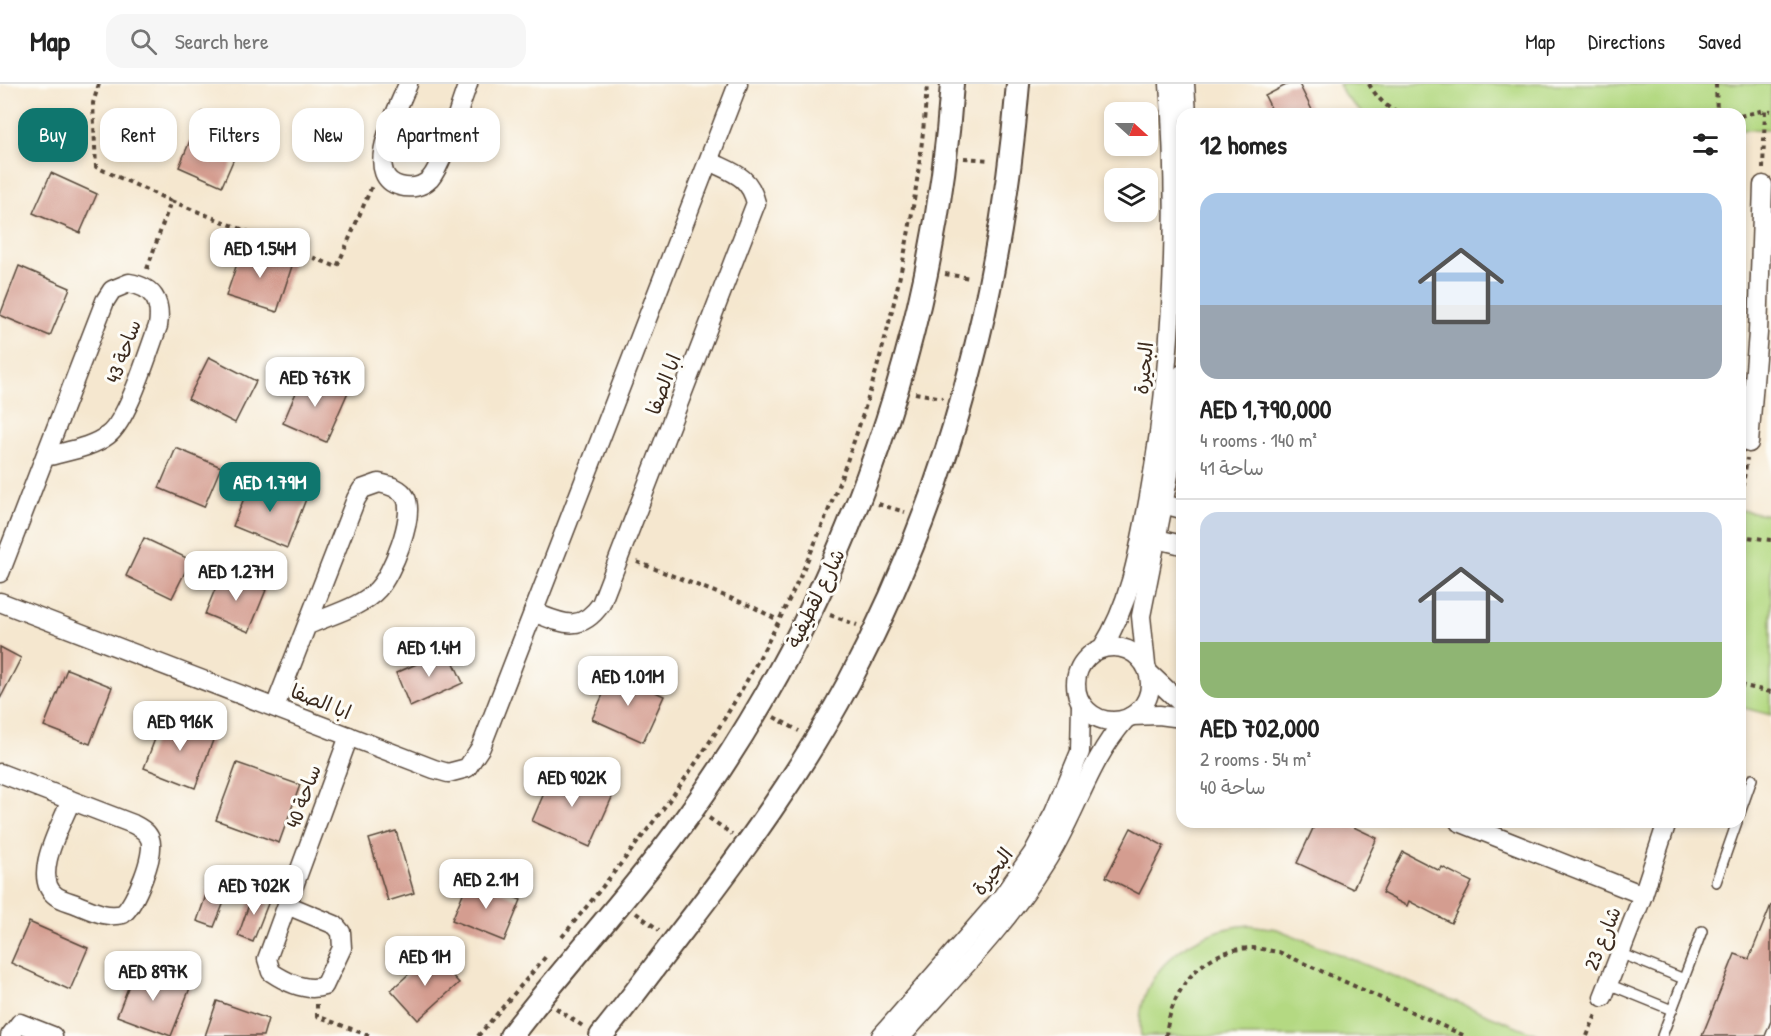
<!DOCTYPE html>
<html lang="en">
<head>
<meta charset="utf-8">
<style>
	body { margin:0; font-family:"Patrick Hand","Playpen Sans Arabic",sans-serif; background:#f6f6f6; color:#222; height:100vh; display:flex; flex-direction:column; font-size:22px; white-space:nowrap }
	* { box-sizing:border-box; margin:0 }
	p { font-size:20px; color:#767676 }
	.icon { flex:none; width:33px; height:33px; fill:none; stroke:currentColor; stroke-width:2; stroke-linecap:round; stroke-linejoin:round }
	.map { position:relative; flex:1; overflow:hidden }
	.side { position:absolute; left:1176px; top:24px; width:570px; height:720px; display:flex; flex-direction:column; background:#fff; border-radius:18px; box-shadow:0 3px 9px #0003 }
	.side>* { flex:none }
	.top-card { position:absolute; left:18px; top:24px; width:570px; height:54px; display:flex; gap:12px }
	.needle { width:39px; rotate:111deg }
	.buttons { position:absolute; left:1104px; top:18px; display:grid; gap:12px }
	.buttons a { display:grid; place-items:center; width:54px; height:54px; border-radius:12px; background:#fff; box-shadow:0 3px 9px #0003; font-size:30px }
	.price { position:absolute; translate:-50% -51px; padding:0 14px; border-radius:12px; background:#fff; color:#222; font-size:20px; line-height:39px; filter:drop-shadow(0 2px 3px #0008) }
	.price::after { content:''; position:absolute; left:50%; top:36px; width:18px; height:14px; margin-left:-9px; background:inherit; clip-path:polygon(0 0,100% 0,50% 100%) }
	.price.current { background:#0f766e; color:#fff }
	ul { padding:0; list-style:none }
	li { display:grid; align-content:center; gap:12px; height:318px; padding:0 24px }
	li+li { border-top:2px solid #e0e0e0 }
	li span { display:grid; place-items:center; height:186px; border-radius:18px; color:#555 }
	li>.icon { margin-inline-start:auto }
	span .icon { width:108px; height:108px; fill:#fffc; stroke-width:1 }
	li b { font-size:26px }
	h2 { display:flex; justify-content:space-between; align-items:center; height:72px; padding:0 24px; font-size:26px }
	.chip { padding:0 21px; border-radius:18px; background:#fff; box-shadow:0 3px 9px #0003; font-size:21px; line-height:54px }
	.chip.current { background:#0f766e; color:#fff }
	header { display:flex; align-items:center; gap:36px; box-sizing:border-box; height:84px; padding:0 30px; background:#fff; border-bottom:2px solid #e0e0e0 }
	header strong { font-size:28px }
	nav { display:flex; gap:33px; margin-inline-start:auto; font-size:21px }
	.search { width:420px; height:54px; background:#f6f6f6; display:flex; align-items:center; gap:15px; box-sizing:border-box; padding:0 21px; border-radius:18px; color:#767676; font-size:22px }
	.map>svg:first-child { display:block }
	.green { fill:#b4d982; stroke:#788250; stroke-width:1.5 }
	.building { fill:#d49d90 }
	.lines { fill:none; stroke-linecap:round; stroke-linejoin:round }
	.service-casing { stroke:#574639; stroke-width:12 }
	.minor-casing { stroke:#574639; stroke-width:21 }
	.tertiary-casing { stroke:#574639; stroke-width:26 }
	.path { stroke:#574639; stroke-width:4; stroke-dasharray:4.5 4.5; stroke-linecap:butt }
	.service { stroke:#fff; stroke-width:9 }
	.minor { stroke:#fff; stroke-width:18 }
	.tertiary { stroke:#fff; stroke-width:22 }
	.labels { text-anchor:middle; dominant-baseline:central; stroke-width:6; stroke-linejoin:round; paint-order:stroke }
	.street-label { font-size:20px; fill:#3b2a1e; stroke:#fdfcf7 }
</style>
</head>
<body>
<header>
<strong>Map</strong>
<div class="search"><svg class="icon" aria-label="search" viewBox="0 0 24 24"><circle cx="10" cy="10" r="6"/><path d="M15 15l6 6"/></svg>Search here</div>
<nav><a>Map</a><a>Directions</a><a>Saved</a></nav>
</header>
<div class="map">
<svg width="1771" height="952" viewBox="0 0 1771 952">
	<rect width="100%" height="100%" fill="#fdfcf7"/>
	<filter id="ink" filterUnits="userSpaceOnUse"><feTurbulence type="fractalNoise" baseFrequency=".0167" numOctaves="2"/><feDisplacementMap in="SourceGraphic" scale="12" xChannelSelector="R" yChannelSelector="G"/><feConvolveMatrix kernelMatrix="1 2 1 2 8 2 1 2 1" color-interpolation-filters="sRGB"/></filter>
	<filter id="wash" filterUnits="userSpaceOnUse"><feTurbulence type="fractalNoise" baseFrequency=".008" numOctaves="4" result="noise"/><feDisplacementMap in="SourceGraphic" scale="24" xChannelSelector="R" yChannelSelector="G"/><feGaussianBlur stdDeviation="1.35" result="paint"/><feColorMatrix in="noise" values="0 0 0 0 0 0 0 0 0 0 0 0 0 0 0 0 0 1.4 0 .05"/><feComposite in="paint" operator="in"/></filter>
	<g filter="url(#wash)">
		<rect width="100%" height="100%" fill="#f5e7cf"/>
		<g class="green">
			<polygon points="1339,0 1771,0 1771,45 1740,46 1740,30 1363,30 1344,11"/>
			<polygon points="1740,426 1771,431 1771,631 1740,623"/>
			<path d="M1249,841l28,4 264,107h-400c-9,-64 52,-107 108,-111z"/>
		</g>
		<g id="blocks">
			<g class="building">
				<polygon points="1288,0 1299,0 1314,30 1274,30 1265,12"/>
				<polygon points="202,28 246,47 222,102 179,83"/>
				<polygon points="51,89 97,110 80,149 33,129"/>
				<polygon points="243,162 293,179 277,228 226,212"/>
				<polygon points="19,182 70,204 50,252 0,231"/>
				<polygon points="209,273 256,297 235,339 188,315"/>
				<polygon points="304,290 348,308 326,358 283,339"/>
				<polygon points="176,364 221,383 204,423 159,404"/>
				<polygon points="252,394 306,415 287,464 233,442"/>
				<polygon points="144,454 191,476 172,514 126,492"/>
				<polygon points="222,488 266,506 249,548 205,530"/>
				<polygon points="0,563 21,574 0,615"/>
				<polygon points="448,566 463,599 410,623 396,589"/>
				<polygon points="67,585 112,603 90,660 44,642"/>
				<polygon points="613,588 664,612 643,658 592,635"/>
				<polygon points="164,631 215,651 195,704 144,684"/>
				<polygon points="237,679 300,701 279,759 216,736"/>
				<polygon points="554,686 613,711 590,763 532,737"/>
				<polygon points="1316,738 1343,738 1377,754 1353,805 1297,779"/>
				<polygon points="1131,744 1164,762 1139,810 1106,793"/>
				<polygon points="396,747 414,809 388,817 369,755"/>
				<polygon points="1403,768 1440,787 1442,783 1472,798 1451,839 1409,817 1407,822 1382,809"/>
				<polygon points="213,791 232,798 214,843 197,837"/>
				<polygon points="469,795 521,816 504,857 452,836"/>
				<polygon points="254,806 271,812 253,858 238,852"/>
				<polygon points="1771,821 1771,937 1765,952 1702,952 1735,870 1749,875"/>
				<polygon points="29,838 88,864 70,906 11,879"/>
				<polygon points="432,869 459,899 418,936 391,906"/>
				<polygon points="136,883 190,904 171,952 117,932"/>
				<polygon points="217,917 268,935 263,952 205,952"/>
			</g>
		</g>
	</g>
	<g filter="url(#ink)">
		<use href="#blocks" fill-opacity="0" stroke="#574639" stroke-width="1.5"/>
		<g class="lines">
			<defs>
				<g id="service">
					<polyline points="1740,729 1752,695"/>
					<polyline points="1716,798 1737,738"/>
					<polyline points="1620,869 1684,895"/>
					<polyline points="1608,900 1672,926"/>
					<polyline points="1662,952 1702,847"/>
				</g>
				<g id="minor">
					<path d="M408,0c-9,23 -48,92 -8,102 11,3 22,1 30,-7 14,-16 29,-73 38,-95"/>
					<polyline points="1185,0 1187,30"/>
					<polyline points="1749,359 1758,249 1763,101"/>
					<polyline points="1163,420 1182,425"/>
					<polyline points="1157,455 1182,461"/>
					<path d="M0,489l105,-272 7,-11 17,-7c24,4 33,18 29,43 -10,26 -30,94 -50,109 -17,13 -42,16 -62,22"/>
					<polyline points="0,518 434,685 448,689 467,684 481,663 738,0"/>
					<path d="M533,528c29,11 47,22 68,-8l155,-401c-7,-28 -23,-30 -47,-42"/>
					<circle cx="1113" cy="600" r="37"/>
					<path d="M1102,564c29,-46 37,-98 47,-151 24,-136 30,-275 20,-413"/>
					<polyline points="1146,581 1141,532 1169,391 1182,290"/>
					<polyline points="1149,589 1182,620"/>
					<path d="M275,623l81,-208 6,-10 17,-6c10,2 22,5 27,15 9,19 -14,76 -28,91 -16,18 -48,26 -70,36"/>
					<polyline points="1132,632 1159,631 1182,634"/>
					<path d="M0,689l133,51c7,4 14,7 17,15 6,15 -15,65 -27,75 -17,4 -30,-3 -45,-9 -7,-3 -16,-5 -22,-9 -26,-19 6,-72 15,-96"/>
					<polyline points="1459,738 1643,811"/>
					<path d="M287,821l48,20 6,7 1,16 -18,38c-17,6 -38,-4 -53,-14l-4,-13 82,-223"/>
					<polyline points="1603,913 1643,811 1667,738"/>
					<polyline points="10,952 20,939 53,952"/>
					<polyline points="881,952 1002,813 1033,769 1055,728 1080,668 1081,619"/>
					<path d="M902,952c49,-56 104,-110 143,-173 30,-46 43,-101 80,-143"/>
				</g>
				<g id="tertiary">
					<path d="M511,952c53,-70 114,-134 166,-205 159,-215 257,-479 275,-747"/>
					<path d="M601,952c28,-34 54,-70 81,-105 61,-79 119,-159 166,-247 99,-186 153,-391 170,-600"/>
				</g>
			</defs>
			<use href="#service" class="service-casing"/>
			<use href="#minor" class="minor-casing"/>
			<use href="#tertiary" class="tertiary-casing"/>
			<g class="path">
				<polyline points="99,0 93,19 96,83 171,117 147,185"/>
				<path d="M1369,0c7,13 18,24 31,30"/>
				<polyline points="1716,0 1717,30"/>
				<polyline points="1740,32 1765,26"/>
				<polyline points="964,74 990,76"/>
				<polyline points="1763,85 1765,26 1771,27"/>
				<polyline points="171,117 337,183 372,102"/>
				<polyline points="945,190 970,194"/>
				<polyline points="915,309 943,314"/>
				<polyline points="878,420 905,428"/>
				<polyline points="1740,421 1747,374"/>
				<polyline points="1740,452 1771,456"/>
				<polyline points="637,478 751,522 778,536"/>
				<polyline points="830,531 857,541"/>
				<polyline points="1740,601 1771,608"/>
				<polyline points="774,633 799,647"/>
				<polyline points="709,734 732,750"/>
				<polyline points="636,829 659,846"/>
				<path d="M562,853c46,-57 92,-113 133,-173 132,-194 217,-447 232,-680"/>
				<polyline points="317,920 317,932 370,952"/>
				<polyline points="556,924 584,943"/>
				<polyline points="478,952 548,870"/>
				<path d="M1166,952c4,-45 35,-87 85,-88 9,0 19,3 28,4l186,84"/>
				<polyline points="1587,952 1597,928"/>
			</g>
			<use href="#service" class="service"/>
			<use href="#minor" class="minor"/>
			<use href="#tertiary" class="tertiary"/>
		</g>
	</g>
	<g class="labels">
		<g class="street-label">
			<text transform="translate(123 267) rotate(-70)">ساحة 43</text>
			<text transform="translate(1143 284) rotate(-84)">البحيرة</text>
			<text transform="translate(663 300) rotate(-69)">ابا الصفا</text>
			<text transform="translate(815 514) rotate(-64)">شارع لقطيفية</text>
			<text transform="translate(321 617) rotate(22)">ابا الصفا</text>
			<text transform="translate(303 712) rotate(-70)">ساحة 40</text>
			<text transform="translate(992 787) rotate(-53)">البحيرة</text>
			<text transform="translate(1602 854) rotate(-68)">شارع 23</text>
		</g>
	</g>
</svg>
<div class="buttons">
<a><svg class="needle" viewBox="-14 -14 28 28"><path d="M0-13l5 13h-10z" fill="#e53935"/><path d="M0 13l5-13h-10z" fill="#767676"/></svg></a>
<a><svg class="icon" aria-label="layers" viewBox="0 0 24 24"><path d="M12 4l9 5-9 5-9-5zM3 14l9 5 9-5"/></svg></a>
</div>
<b class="price" style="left:260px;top:195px">AED 1.54M</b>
<b class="price" style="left:315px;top:324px">AED 767K</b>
<b class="price current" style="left:270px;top:429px">AED 1.79M</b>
<b class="price" style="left:236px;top:518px">AED 1.27M</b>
<b class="price" style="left:429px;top:594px">AED 1.4M</b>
<b class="price" style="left:628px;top:623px">AED 1.01M</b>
<b class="price" style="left:180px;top:668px">AED 916K</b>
<b class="price" style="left:572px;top:724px">AED 902K</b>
<b class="price" style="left:486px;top:826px">AED 2.1M</b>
<b class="price" style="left:254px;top:832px">AED 702K</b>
<b class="price" style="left:425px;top:903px">AED 1M</b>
<b class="price" style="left:153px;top:918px">AED 897K</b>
<div class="top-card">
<a class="chip current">Buy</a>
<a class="chip">Rent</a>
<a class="chip">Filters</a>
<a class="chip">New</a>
<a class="chip">Apartment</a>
</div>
<section class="side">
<h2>12 homes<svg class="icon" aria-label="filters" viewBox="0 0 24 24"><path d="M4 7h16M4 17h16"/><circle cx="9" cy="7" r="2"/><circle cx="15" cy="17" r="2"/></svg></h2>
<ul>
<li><span style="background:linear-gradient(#a9c7e8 60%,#9aa5b1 0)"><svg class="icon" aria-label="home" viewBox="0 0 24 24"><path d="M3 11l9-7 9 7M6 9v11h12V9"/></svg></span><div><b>AED 1,790,000</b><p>4 rooms · 140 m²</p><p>ساحة 41</p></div></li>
<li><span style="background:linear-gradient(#c9d6e8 70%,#8fb573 0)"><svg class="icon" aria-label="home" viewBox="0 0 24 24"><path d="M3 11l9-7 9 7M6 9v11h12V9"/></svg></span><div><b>AED 702,000</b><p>2 rooms · 54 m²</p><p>ساحة 40</p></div></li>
</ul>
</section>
</div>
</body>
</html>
